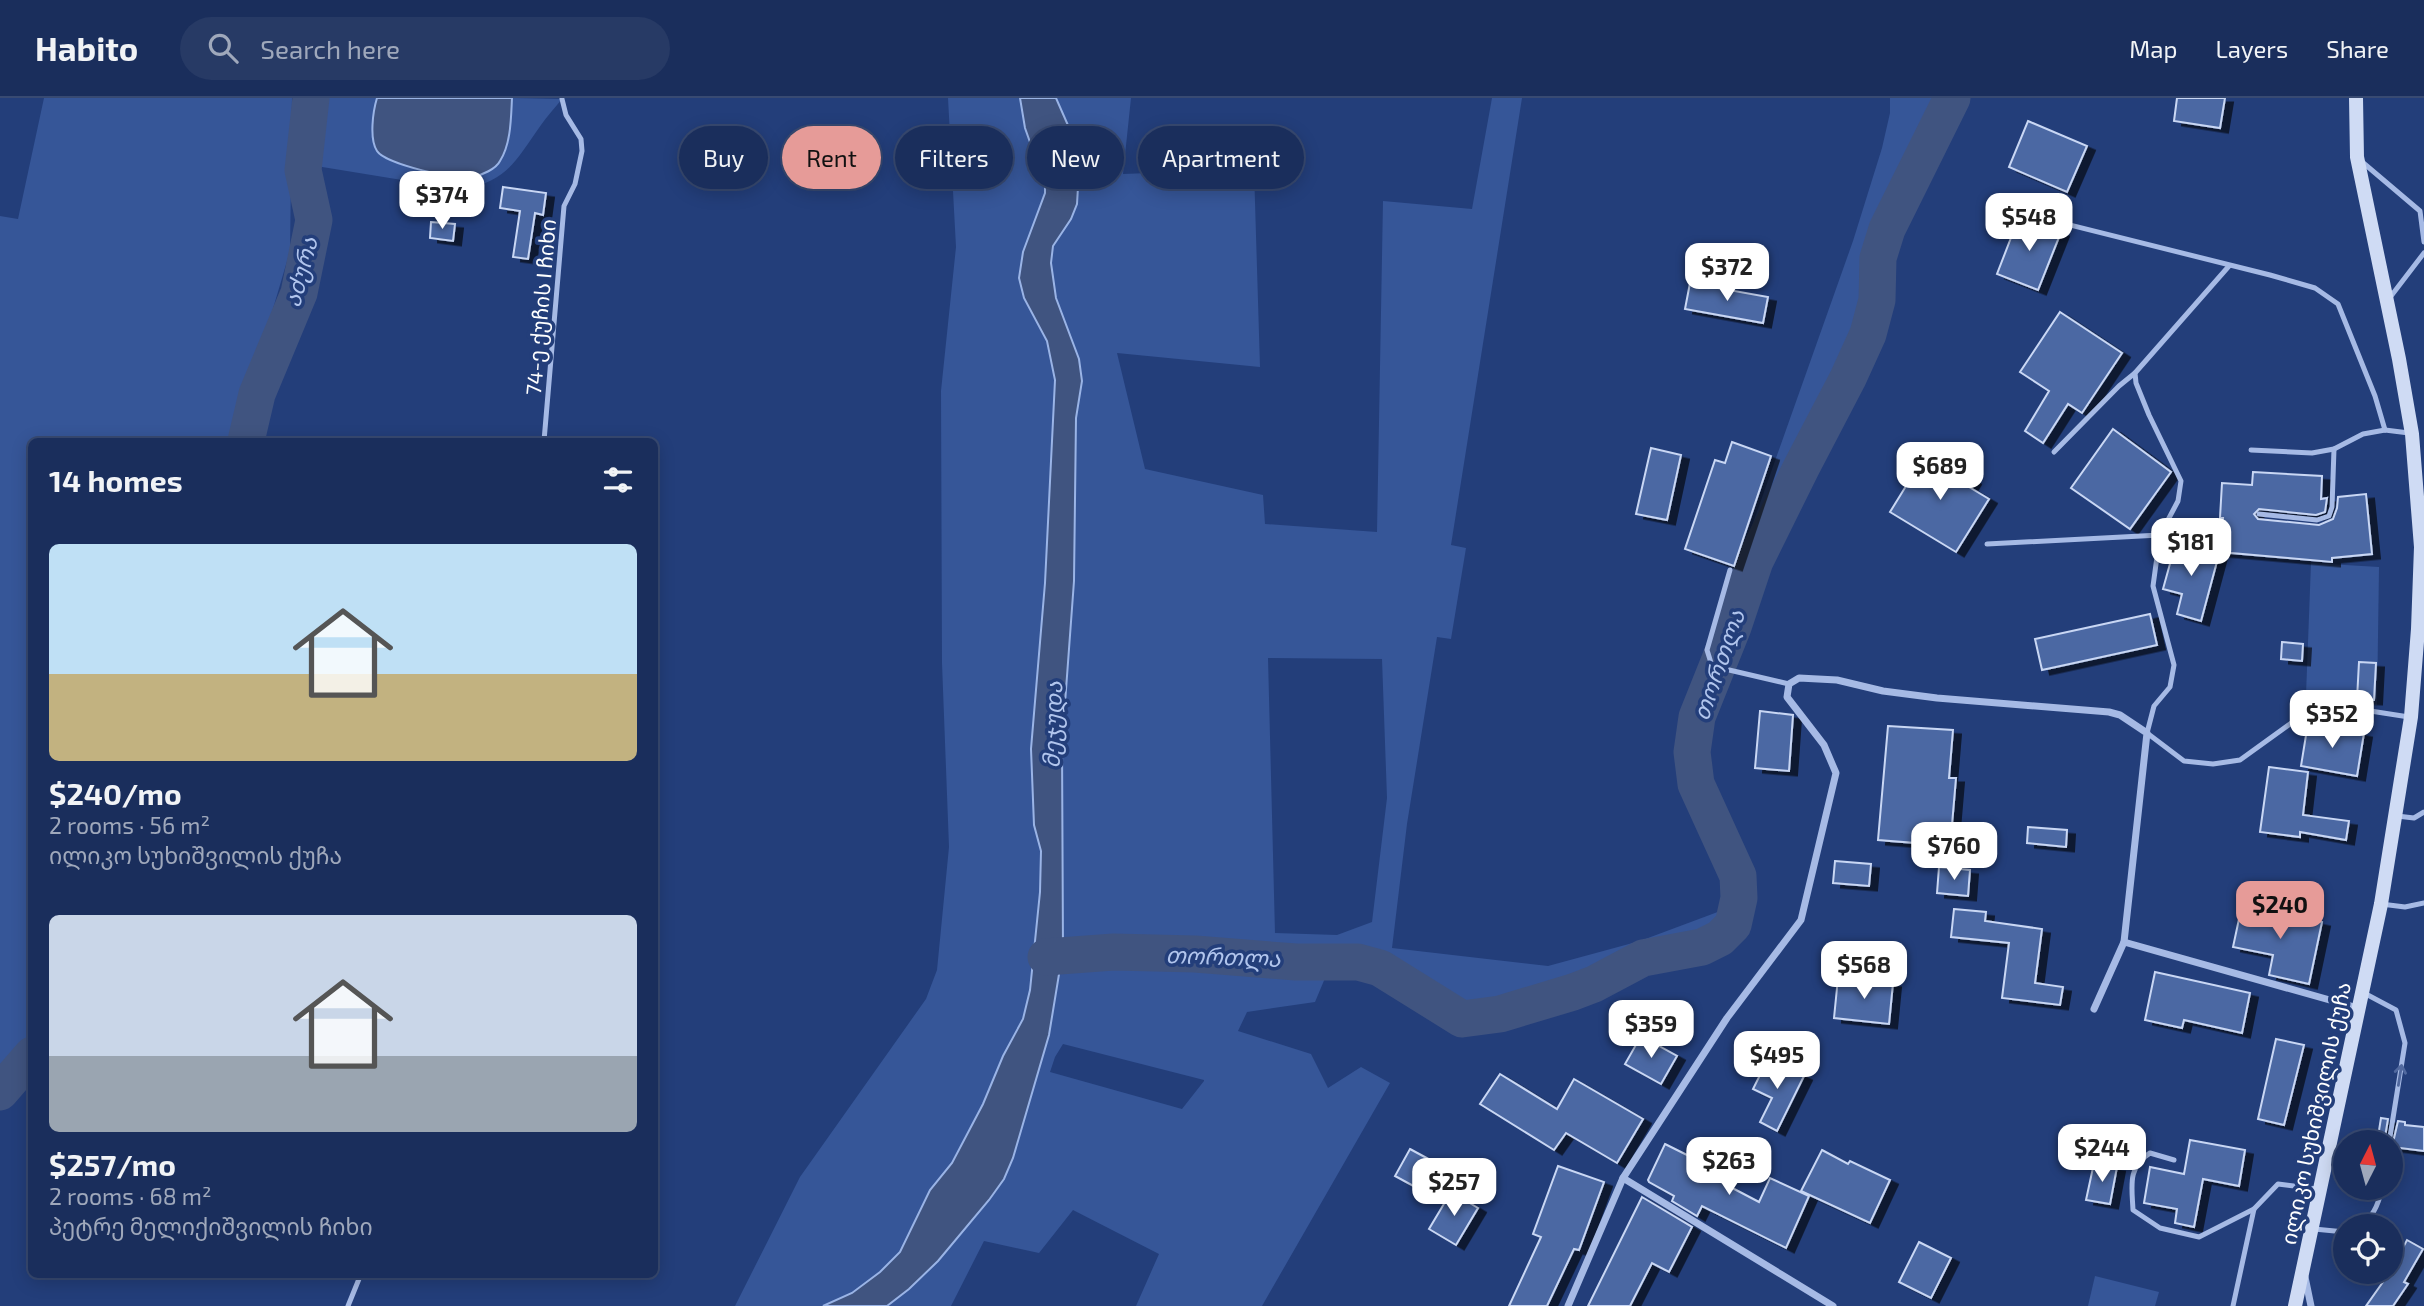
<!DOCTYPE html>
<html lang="en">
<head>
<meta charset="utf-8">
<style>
	body { margin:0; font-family:"Exo 2","Noto Sans Georgian",sans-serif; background:#273a65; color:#f1f3f6; height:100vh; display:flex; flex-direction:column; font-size:26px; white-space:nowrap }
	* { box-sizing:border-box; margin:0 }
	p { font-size:23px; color:#9fa8bb }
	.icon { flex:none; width:38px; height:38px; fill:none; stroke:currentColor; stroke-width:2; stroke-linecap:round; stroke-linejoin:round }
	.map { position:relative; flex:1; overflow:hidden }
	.sheet { position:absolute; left:28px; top:340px; width:630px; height:840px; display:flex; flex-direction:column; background:#1a2e5c; border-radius:10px; box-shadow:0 4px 18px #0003,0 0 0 2px #384a72 }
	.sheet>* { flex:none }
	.hud { position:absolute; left:679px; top:28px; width:665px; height:63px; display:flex; gap:14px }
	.needle { width:46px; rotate:6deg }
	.controls { position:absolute; left:2333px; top:1032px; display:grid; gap:14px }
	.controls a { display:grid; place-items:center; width:70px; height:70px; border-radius:50%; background:#1a2e5c; box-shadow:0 4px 18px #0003,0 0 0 2px #384a72; font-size:35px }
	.price { position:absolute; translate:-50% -60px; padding:0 16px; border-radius:14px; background:#fff; color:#222; font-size:23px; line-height:46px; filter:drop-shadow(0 2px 4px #0008) }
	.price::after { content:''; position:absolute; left:50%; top:42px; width:21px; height:16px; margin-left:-10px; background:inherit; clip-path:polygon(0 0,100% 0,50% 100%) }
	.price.selected { background:#e69b98; color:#111 }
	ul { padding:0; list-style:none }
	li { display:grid; align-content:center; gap:14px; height:371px; padding:0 21px }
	li span { display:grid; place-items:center; height:217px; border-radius:10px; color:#555 }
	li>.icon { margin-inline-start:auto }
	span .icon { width:126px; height:126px; fill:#fffc; stroke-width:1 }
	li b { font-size:30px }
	h2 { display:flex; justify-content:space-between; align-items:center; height:84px; padding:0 21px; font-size:30px }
	.chip { padding:0 24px; border-radius:32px; background:#1a2e5c; box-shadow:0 4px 18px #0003,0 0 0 2px #384a72; font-size:24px; line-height:63px }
	.chip.selected { background:#e69b98; color:#111 }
	header { display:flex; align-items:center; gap:42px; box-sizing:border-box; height:98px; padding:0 35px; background:#1a2e5c; border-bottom:2px solid #384a72 }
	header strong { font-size:33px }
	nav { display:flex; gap:38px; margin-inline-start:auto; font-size:24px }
	.search { width:490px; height:63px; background:#273a65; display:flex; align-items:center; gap:18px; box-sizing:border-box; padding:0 24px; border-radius:38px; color:#9fa8bb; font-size:26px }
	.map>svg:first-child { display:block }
	.green { fill:#365698; fill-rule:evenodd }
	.water { fill:#405480; stroke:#9ab4e6; stroke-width:2 }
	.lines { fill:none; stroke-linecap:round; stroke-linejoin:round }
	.river { stroke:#405480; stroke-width:37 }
	.building { fill:#4b68a3; stroke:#c9d7f4; stroke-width:2; filter:url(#shadow) }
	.lane { stroke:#a6bae5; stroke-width:5 }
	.street { stroke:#a6bae5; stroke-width:7 }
	.secondary { stroke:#cfdbf4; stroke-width:14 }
	.oneway { stroke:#51699f }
	.labels { text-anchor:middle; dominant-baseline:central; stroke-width:7; stroke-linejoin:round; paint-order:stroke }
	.street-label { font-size:21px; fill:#fff; stroke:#233e7a }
	.water-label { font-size:23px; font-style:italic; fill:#b1c5ed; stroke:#233e7a }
</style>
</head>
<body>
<header>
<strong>Habito</strong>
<div class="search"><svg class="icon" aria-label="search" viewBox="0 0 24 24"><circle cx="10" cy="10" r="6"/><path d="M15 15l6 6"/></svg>Search here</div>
<nav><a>Map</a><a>Layers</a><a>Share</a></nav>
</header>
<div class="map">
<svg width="2424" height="1208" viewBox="0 0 2424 1208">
	<defs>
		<filter id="shadow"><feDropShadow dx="8" dy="4.5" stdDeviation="0" flood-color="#0009"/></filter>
	</defs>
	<rect width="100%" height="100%" fill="#233e7a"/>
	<g class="green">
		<polygon points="44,0 292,0 290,153 234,343 32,343 31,944 0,972 0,118 18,121"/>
		<path d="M311,0h66l-4,36 25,29 36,10 37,5 40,-61 1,-19 50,1c-7,9 -15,17 -21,26 -26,36 -31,54 -78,65l-159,-26z"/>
		<polygon points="948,0 1020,0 1025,30 1036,61 1045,77 1045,95 1023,154 1024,200 1047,243 1055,282 1045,485 1031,651 1034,727 1041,753 1040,794 1030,892 1023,921 1003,958 983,1006 952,1065 930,1092 900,1154 880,1174 852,1195 823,1208 735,1208 800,1079 926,901 937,872 949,749 942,565 941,293 956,149"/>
		<path d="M1056,0h75l-8,76 131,-5 6,198 -143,-14 28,116 118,26 2,29 112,8 6,-331 89,8 20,-111h30l-71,447 15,3 -15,91 -14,-2 -30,187 -15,124 156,18 92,-25 83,-31 4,-15v-16l-9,-24 -18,-36 -16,-43 -4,-31 51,-160 122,-344 29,-93 8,-35v-15h62l-65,131 -9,29 -1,42 -9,34 -20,44 -47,90 -46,93 -22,66 -36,90 -5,35 4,32 42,92 1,22 -6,27 -13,13 -18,9 -59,11 -49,26 -94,30 -38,5 -27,-17 -3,5 -83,-37 -21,1 -13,31 -68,10 -9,19 73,23 17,34 33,-21 29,16 -128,223h-126l23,-52 -86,-44 -34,43 -55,-12 -33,65h-64l22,-17 80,-89 15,-21 9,-21 36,-123 14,-85 -1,-206 12,-163 2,-163 6,-37 -3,-22 -23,-61 -5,-35 2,-17 18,-27 6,-15 1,-17v-39zM1268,560l114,1 5,139 -15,124 -35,13 -62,-2zM1063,946l141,36v1l-22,28 -132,-37 5,-15z"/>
		<polygon points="2311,465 2379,469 2377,607 2306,597"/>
		<polygon points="2095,1178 2159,1194 2155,1208 2088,1208"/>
	</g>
	<g class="water">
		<path d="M377,0h135c-1,20 -1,46 -12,63 -4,8 -18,14 -27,16 -15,4 -88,-13 -96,-26 -8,-12 -4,-40 0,-53z"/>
		<polygon points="1020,0 1056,0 1078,50 1078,89 1077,106 1071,121 1053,148 1051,165 1056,200 1079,261 1082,283 1076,320 1074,483 1062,646 1063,852 1049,937 1013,1060 1004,1081 989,1102 938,1163 909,1191 887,1208 823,1208 852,1195 880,1174 900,1154 930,1092 952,1065 983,1006 1003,958 1023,921 1030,892 1040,794 1041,753 1034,727 1031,651 1045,485 1055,282 1047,243 1024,200 1019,180 1023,154 1045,95 1045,77 1036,61 1025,30"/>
	</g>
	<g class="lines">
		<g class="river">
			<polyline points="246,343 257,296 299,195 314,122 303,72 311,0"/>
			<polyline points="1046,859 1114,854 1195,856 1296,864 1358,864 1380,870 1462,921 1500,916 1573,894 1594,886 1643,860 1702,849 1720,840 1733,827 1739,800 1738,778 1696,686 1692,654 1697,619 1733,529 1755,463 1801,370 1848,280 1868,236 1877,202 1878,160 1887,131 1952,0"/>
			<polyline points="0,994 32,957"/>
		</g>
	</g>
	<g class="building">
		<polygon points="2177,0 2225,0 2220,30 2174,23"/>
		<polygon points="2028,23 2087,48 2067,94 2009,69"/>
		<polygon points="503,89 546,95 543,117 535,115 528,161 513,159 520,113 500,110"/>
		<polygon points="2019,119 2061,134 2038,192 1997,176"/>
		<polygon points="431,124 455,126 453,143 430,140"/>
		<polygon points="1690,185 1768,199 1763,225 1685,211"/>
		<polygon points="2060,214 2122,255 2082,315 2068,306 2043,345 2025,333 2049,293 2020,274"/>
		<polygon points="2113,331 2171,374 2130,431 2071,390"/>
		<polygon points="1732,344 1771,358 1734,468 1685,451 1715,362 1725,365"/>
		<polygon points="1651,350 1681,357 1667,422 1636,416"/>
		<polygon points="1927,354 1973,382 1969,389 1989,401 1956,454 1890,414"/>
		<polygon points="2253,374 2322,378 2321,401 2327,400 2325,414 2316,417 2259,411 2254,416 2258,421 2319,427 2333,421 2337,410 2338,399 2366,396 2372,456 2332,460 2332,464 2220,454 2223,420 2220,420 2222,385 2252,387"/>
		<polygon points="2176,444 2219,456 2201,523 2177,516 2182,496 2163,491"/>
		<polygon points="2150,516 2157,547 2042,572 2035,541"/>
		<polygon points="2282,544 2303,546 2302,563 2281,561"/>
		<polygon points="2359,564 2376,565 2374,602 2357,601"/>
		<polygon points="1760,613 1793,617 1789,673 1755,670"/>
		<polygon points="2308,625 2364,635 2357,678 2301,668"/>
		<polygon points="1888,628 1953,632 1949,680 1956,680 1950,750 1914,748 1915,745 1878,742"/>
		<polygon points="2269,669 2308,674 2303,717 2349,723 2346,742 2300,734 2300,739 2260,734"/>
		<polygon points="2028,729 2067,732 2066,749 2027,745"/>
		<polygon points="1835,763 1871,766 1869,788 1833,785"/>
		<polygon points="1939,769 1970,772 1968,798 1937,795"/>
		<polygon points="2242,807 2322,824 2309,886 2269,877 2273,857 2233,849"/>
		<polygon points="1954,811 1986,814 1985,823 2042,831 2035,885 2063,889 2060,907 2002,900 2009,845 1951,839"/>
		<polygon points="2155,874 2250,895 2242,935 2184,922 2182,930 2145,922"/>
		<polygon points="1838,880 1893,885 1889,926 1834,920"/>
		<polygon points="1641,938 1677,958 1661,986 1625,966"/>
		<polygon points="2276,941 2304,947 2284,1027 2258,1021"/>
		<polygon points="1768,961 1804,978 1777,1033 1760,1024 1772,1000 1753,991"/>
		<polygon points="1500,976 1557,1011 1574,981 1643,1021 1617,1065 1566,1035 1554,1052 1480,1006"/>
		<polygon points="2381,1020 2388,1021 2384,1045 2377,1045"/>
		<polygon points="2398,1023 2405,1024 2405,1027 2424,1029 2424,1053 2392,1049"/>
		<polygon points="2190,1042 2245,1052 2239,1088 2203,1081 2194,1129 2175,1125 2177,1111 2144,1105 2150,1069 2184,1076"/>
		<polygon points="1665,1046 1721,1074 1717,1082 1759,1104 1770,1080 1809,1098 1786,1150 1702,1108 1697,1118 1672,1103 1674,1098 1649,1084 1648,1082"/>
		<polygon points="1410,1051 1445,1070 1430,1097 1395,1078"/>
		<polygon points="1822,1052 1848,1066 1850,1063 1890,1082 1870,1125 1801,1093"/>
		<polygon points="2094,1065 2117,1069 2110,1106 2086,1102"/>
		<polygon points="1558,1068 1604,1084 1579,1152 1574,1151 1547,1208 1509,1208 1541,1139 1533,1136"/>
		<polygon points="1451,1094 1478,1110 1456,1147 1429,1131"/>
		<polygon points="1642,1099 1692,1129 1669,1174 1652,1165 1630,1208 1588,1208"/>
		<polygon points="2407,1142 2423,1151 2404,1184 2408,1186 2393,1208 2366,1208 2390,1174"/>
		<polygon points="1919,1144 1951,1160 1931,1200 1899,1184"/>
	</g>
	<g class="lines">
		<g class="lane">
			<polyline points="2361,63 2420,113 2424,144"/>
			<polyline points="2022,115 2270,177 2315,190 2338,206 2375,298 2385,332"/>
			<polyline points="2229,168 2135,275 2136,285 2149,317 2181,383 2178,403 2160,437 2153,488 2174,567 2170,589 2154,608 2147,635 2184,663 2213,666 2240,662 2319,605 2409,619"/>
			<polyline points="2388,202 2424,155"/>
			<polyline points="544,343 564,108 575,86 582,53 581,41 566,17 562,1"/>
			<polyline points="2251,352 2312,355 2334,351 2363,336 2385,332 2409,335"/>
			<polyline points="2054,354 2119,288 2135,275"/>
			<polyline points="2259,416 2317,422 2329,418 2332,409 2334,351"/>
			<polyline points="1987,446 2160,437"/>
			<polyline points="1730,472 1707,552 1712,568 1789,586"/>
			<polyline points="2397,718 2414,720 2424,714"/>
			<polyline points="2381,806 2405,809 2424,805"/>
			<polyline points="2364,895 2396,912 2405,945 2389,1045"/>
			<path d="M2174,1062l-24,-7c-23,14 -18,34 -17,57l27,18 39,9 55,-28 24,-25 39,5"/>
			<path d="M2359,1129c13,-8 20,-24 23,-39"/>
			<polyline points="2314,1131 2345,1134"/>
			<polyline points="348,1208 361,1176"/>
			<polyline points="2233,1208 2254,1111"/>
		</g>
		<g class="street">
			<polyline points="2124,844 2358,910"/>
			<polyline points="1623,1080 1833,1208"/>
			<polyline points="2305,1179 2311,1208"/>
			<polyline points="1568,1208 1623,1080 1727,920 1801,822 1836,675 1824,647 1787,599 1789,586 1799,580 1837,582 1883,593 1937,600 2109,614 2120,617 2147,635 2124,844 2094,911"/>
		</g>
		<polyline class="secondary" points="2295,1208 2381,806 2411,619 2418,531 2421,449 2412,336 2399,261 2357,59 2356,0"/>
	</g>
	<defs><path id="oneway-shaft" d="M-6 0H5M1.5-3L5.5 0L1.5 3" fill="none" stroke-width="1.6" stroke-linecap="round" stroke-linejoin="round" transform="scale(1.75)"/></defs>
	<use class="oneway" href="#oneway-shaft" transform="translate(2400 977) rotate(-81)"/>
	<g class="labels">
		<g class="street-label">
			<text transform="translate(540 209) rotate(-85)">74-ე ქუჩის I ჩიხი</text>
			<text transform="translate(2315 1015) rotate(-78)">ილიკო სუხიშვილის ქუჩა</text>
		</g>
		<g class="water-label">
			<text transform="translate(300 174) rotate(-75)">აძურა</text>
			<text transform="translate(1718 567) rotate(-71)">თორთლა</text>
			<text transform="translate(1052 627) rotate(-88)">მეჯუდა</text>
			<text transform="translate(1223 858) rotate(2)">თორთლა</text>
		</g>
	</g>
</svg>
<div class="controls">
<a><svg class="needle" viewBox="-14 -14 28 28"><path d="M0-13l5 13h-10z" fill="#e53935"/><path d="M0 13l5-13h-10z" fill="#9fa8bb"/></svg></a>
<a><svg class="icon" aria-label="locate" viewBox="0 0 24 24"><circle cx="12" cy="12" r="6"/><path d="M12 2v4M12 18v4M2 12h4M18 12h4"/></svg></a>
</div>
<b class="price" style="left:442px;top:133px">$374</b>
<b class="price" style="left:2029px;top:155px">$548</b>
<b class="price" style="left:1727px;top:205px">$372</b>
<b class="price" style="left:1940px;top:404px">$689</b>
<b class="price" style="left:2191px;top:480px">$181</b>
<b class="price" style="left:2332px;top:652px">$352</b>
<b class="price" style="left:1954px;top:784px">$760</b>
<b class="price selected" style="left:2280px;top:843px">$240</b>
<b class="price" style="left:1864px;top:903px">$568</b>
<b class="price" style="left:1651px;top:962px">$359</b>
<b class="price" style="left:1777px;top:993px">$495</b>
<b class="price" style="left:2102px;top:1086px">$244</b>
<b class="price" style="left:1729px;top:1099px">$263</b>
<b class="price" style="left:1454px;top:1120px">$257</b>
<div class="hud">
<a class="chip">Buy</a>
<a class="chip selected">Rent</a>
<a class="chip">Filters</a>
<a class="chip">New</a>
<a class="chip">Apartment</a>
</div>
<section class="sheet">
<h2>14 homes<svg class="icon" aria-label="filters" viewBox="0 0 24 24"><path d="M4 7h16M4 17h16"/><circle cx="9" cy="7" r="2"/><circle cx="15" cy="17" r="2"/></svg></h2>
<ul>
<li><span style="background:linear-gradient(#bfe0f5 60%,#c2b280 0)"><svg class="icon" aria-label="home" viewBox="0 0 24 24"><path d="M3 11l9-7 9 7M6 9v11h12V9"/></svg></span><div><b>$240/mo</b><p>2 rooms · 56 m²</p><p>ილიკო სუხიშვილის ქუჩა</p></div></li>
<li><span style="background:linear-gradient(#c9d6e8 65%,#9aa5b1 0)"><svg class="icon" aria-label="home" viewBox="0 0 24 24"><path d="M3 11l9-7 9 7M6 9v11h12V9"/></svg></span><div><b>$257/mo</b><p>2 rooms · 68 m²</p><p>პეტრე მელიქიშვილის ჩიხი</p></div></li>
</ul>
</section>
</div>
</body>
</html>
